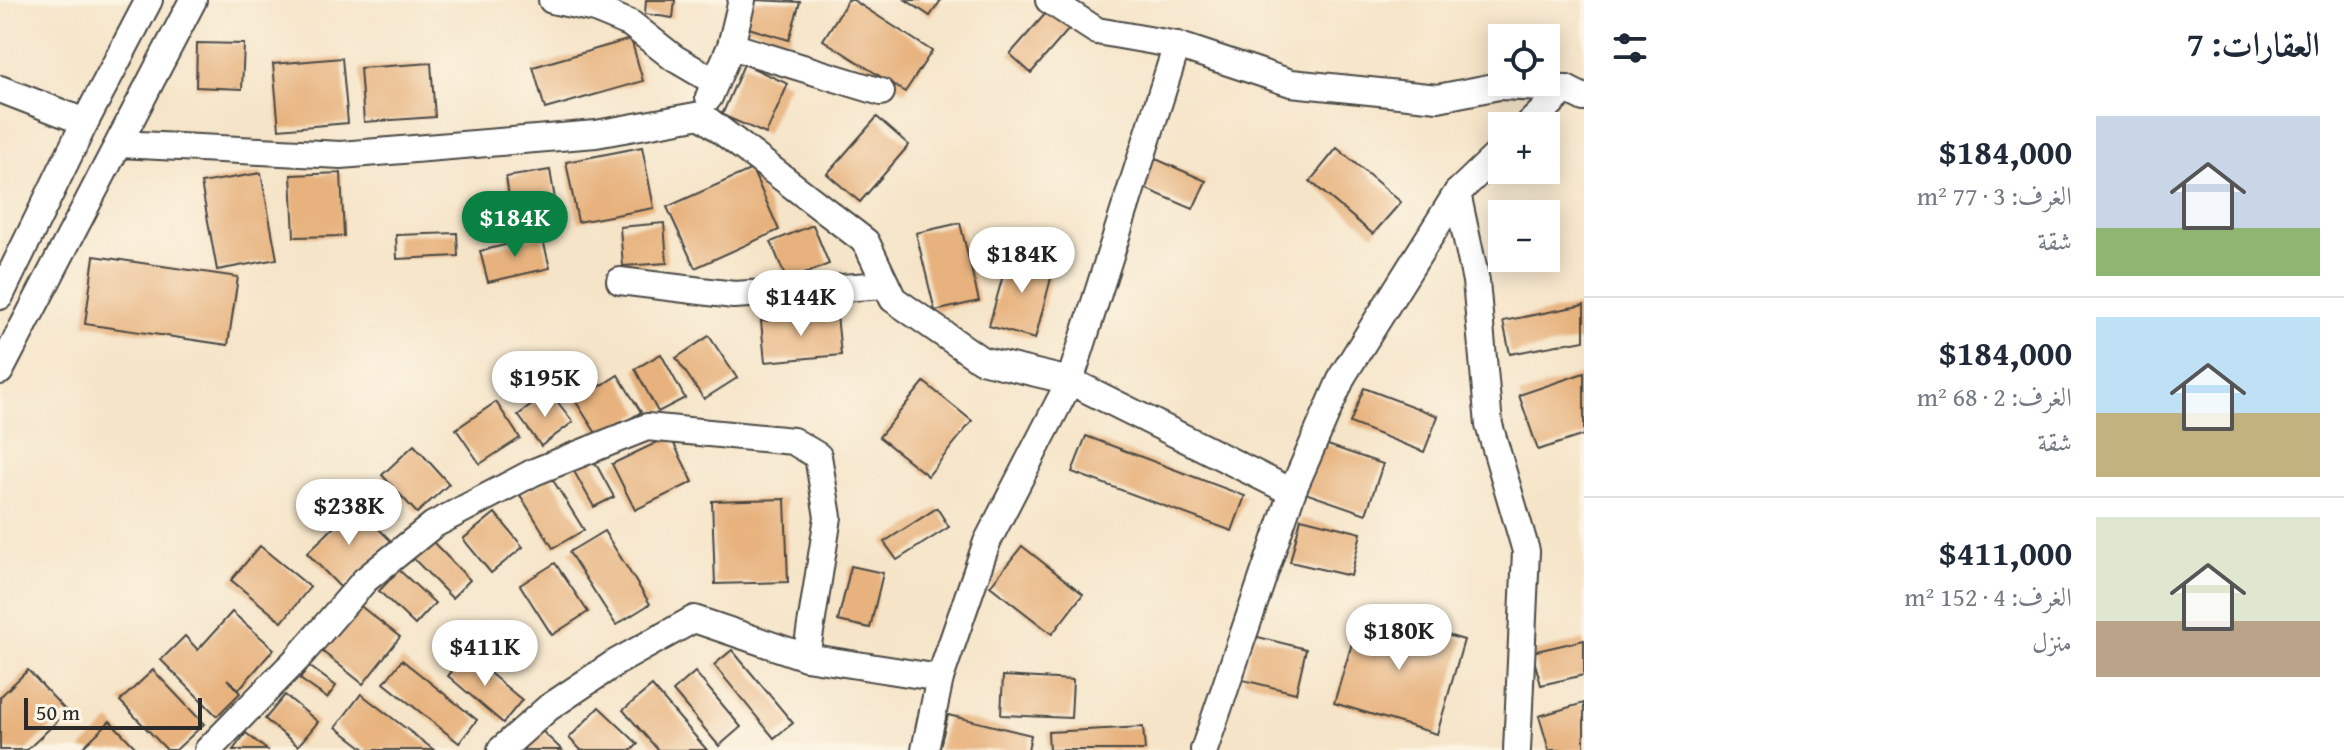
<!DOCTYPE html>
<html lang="ar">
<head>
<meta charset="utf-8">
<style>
	body { margin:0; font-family:"Gentium Book Plus",Amiri,serif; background:#f2f2f3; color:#1f2937; direction:rtl; height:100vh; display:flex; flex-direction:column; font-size:30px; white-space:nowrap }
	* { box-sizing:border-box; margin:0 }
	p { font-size:26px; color:#747a83 }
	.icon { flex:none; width:44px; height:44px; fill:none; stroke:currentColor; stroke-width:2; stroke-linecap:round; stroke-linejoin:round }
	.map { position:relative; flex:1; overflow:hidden; direction:ltr }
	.details { display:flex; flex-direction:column; background:#fff; width:760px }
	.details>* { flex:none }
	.tools { position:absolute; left:1488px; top:24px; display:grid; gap:16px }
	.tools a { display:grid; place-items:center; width:72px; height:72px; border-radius:0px; background:#fff; box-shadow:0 4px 20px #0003; font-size:40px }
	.scale { position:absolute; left:24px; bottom:20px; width:178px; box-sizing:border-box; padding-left:8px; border:4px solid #2b2b2b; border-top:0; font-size:22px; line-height:28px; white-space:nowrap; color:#2b2b2b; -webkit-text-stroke:6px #fcf5e5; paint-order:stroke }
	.price { position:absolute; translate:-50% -68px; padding:0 18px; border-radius:28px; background:#fff; color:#222; font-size:26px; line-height:52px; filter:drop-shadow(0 2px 4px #0008) }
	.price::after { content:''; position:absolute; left:50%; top:48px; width:24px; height:18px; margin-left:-12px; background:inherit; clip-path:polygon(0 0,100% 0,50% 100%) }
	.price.selected { background:#0b8043; color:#fff }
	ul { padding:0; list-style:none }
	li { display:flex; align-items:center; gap:24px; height:200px; padding:0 24px }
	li+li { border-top:2px solid #e0e1e3 }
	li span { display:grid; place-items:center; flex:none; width:224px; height:160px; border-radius:0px; color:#555 }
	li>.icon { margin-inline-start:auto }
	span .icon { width:96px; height:96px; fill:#fffc; stroke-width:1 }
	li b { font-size:34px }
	h2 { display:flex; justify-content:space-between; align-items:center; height:96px; padding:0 24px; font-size:34px }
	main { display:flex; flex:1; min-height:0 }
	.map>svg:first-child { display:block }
	.building { fill:#e7b27e }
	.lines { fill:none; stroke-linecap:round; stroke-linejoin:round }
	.street-casing { stroke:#494743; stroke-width:30 }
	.street { stroke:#fff; stroke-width:26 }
</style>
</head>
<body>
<main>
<section class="details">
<h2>العقارات: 7<svg class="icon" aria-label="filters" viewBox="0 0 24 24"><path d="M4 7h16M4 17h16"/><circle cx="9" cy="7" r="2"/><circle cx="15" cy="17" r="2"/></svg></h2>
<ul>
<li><span style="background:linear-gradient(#c9d6e8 70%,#8fb573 0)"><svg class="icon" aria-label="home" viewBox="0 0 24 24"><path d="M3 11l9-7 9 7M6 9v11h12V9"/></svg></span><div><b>$184,000</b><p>الغرف: 3 · 77 m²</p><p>شقة</p></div></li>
<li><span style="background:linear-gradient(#bfe0f5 60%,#c2b280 0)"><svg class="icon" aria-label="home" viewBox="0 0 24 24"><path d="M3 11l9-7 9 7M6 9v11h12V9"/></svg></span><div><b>$184,000</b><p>الغرف: 2 · 68 m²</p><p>شقة</p></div></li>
<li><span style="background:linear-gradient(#dfe7d0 65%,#b9a48a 0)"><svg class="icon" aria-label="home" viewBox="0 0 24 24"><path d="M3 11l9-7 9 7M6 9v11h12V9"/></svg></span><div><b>$411,000</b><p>الغرف: 4 · 152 m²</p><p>منزل</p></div></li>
</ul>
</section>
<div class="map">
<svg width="1584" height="750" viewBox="0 0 1584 750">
	<rect width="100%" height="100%" fill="#fcf5e5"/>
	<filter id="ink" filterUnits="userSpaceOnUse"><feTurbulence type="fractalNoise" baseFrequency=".0125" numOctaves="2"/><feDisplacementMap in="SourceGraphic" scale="16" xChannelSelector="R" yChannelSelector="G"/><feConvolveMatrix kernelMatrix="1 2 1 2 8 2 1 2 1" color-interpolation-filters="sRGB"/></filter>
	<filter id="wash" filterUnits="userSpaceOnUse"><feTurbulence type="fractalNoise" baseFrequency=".006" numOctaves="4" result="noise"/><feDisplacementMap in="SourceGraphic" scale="32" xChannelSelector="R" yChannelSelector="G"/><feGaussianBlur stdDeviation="1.8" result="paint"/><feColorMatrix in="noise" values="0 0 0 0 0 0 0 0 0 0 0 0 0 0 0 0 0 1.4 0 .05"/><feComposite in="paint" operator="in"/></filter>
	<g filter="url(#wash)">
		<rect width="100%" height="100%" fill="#f5e4c8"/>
		<g id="blocks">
			<g class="building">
				<polygon points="646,0 675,0 673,18 645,14"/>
				<polygon points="754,0 800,2 789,40 745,27"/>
				<polygon points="848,0 853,0 932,51 905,92 823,40"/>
				<polygon points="906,0 941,0 930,16"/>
				<polygon points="1054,4 1075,22 1031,73 1010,54"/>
				<polygon points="631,39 643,81 545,109 533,67"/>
				<polygon points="197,43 244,44 242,89 196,87"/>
				<polygon points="342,58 348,123 279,129 273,64"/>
				<polygon points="431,63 435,117 364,122 360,68"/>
				<polygon points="744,64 788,84 766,134 722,115"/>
				<polygon points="877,117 909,145 860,202 827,174"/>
				<polygon points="642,147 654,208 578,222 566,162"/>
				<polygon points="1337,148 1401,202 1373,234 1310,181"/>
				<polygon points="1149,156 1206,181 1193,209 1137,185"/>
				<polygon points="752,169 779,230 695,268 667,207"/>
				<polygon points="550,170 558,217 513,224 506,177"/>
				<polygon points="261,173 277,259 217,270 201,183"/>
				<polygon points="341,173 344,236 294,237 291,175"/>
				<polygon points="664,223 667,263 623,266 620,227"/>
				<polygon points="960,223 979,301 935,311 916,233"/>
				<polygon points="813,225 829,264 787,281 771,242"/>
				<polygon points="457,233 458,256 397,259 396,235"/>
				<polygon points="542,236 550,268 488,282 480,251"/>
				<polygon points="1010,250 1055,263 1035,339 989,326"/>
				<polygon points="94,256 238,277 228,345 85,324"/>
				<polygon points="1584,305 1584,340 1510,354 1503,321"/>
				<polygon points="837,315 841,355 765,362 761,321"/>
				<polygon points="709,336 737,378 704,399 676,358"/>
				<polygon points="661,354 685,398 658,412 635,369"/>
				<polygon points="1584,373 1584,435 1538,450 1519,395"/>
				<polygon points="618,375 641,412 599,438 576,402"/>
				<polygon points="924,382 972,421 928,476 879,437"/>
				<polygon points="1364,388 1438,416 1424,452 1350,423"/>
				<polygon points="550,392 573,422 541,446 518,415"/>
				<polygon points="496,402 520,438 480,464 456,429"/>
				<polygon points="670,436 693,482 635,510 612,464"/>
				<polygon points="1086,436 1245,496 1232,531 1072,472"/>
				<polygon points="1322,443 1383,464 1366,514 1305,493"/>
				<polygon points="414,445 449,484 417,513 382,475"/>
				<polygon points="591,455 614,497 594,507 571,466"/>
				<polygon points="551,477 584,530 553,548 520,495"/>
				<polygon points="785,499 788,582 715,584 712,501"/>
				<polygon points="356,506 391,541 342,589 307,553"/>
				<polygon points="937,508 949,527 897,560 884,542"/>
				<polygon points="495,513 523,547 491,573 463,539"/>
				<polygon points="1301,518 1361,533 1351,576 1290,562"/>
				<polygon points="604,531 650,604 616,625 569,552"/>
				<polygon points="431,540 470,580 452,598 413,558"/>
				<polygon points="260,546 310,587 282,622 231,580"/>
				<polygon points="1022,546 1083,594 1052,634 990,586"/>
				<polygon points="555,563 588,612 552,635 520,585"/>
				<polygon points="851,566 883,573 870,628 838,621"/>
				<polygon points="399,570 435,603 415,625 379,591"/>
				<polygon points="354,601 400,637 363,684 318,648"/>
				<polygon points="1362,610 1464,640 1437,734 1334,703"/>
				<polygon points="232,612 274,649 239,689 227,679 240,693 217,716 161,660 185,636 198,650"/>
				<polygon points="1254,636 1306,649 1296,693 1243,680"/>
				<polygon points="1584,640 1584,675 1541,685 1532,652"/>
				<polygon points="732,650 793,723 774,738 714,665"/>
				<polygon points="467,654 522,700 503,723 448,676"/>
				<polygon points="402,660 477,720 459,743 384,683"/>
				<polygon points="309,666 336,686 327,698 300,679"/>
				<polygon points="28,670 67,712 27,750 0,750 0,697"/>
				<polygon points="153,670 204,724 176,750 167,750 120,701"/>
				<polygon points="695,672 741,727 719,746 673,691"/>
				<polygon points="1003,676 1073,680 1071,718 1001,715"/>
				<polygon points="652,686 707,750 658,750 623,710"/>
				<polygon points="361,694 434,750 366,750 336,727"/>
				<polygon points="285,695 318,722 298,746 265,719"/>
				<polygon points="1584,703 1584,750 1549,750 1539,716"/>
				<polygon points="599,707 638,744 632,750 581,750 569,738"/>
				<polygon points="948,715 1031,735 1028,750 939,750"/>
				<polygon points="110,721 138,750 80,750"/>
				<polygon points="1143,727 1145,750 1049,750 1048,732"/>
				<polygon points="541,730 562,750 522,750"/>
				<polygon points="246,733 267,750 233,750"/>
			</g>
		</g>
	</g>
	<g filter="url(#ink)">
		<use href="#blocks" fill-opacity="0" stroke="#494743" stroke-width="2"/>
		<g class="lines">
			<defs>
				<g id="street">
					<polyline points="552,0 595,9 631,24 674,58 715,82"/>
					<polyline points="1049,0 1097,31 1177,45 1291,83 1438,98 1499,86 1566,89 1584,98"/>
					<polyline points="731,46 881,92"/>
					<polyline points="0,89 85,122"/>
					<polyline points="709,97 731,46 742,0"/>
					<polyline points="1527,126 1566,89"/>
					<polyline points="119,144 341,155 596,134 701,115 866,242 893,299 981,360 1070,381 1292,492"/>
					<polyline points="1457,193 1476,281 1489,425 1526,551 1517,750"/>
					<polyline points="620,281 734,295 886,285"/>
					<polyline points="0,296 85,122 149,0"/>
					<polyline points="0,371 193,0"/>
					<polyline points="208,750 296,660 365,580 433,525 534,472 647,427 793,441 818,456 828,517 806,657"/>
					<polyline points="501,750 548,708 615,663 694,619 806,657 940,678"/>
					<polyline points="925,750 940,678 987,542 1070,381 1177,45"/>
					<polyline points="1204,750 1292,492 1343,375 1457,193 1502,150"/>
				</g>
			</defs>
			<use href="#street" class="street-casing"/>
			<use href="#street" class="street"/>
		</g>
	</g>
</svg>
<div class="tools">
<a><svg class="icon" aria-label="locate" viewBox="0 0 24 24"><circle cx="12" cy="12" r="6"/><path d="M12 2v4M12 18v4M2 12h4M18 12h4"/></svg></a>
<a>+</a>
<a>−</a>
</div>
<div class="scale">50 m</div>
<b class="price selected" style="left:515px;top:259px">$184K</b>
<b class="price" style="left:1022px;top:295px">$184K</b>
<b class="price" style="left:801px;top:338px">$144K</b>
<b class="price" style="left:545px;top:419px">$195K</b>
<b class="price" style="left:349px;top:547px">$238K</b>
<b class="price" style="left:1399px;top:672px">$180K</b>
<b class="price" style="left:485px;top:688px">$411K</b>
</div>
</main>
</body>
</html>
